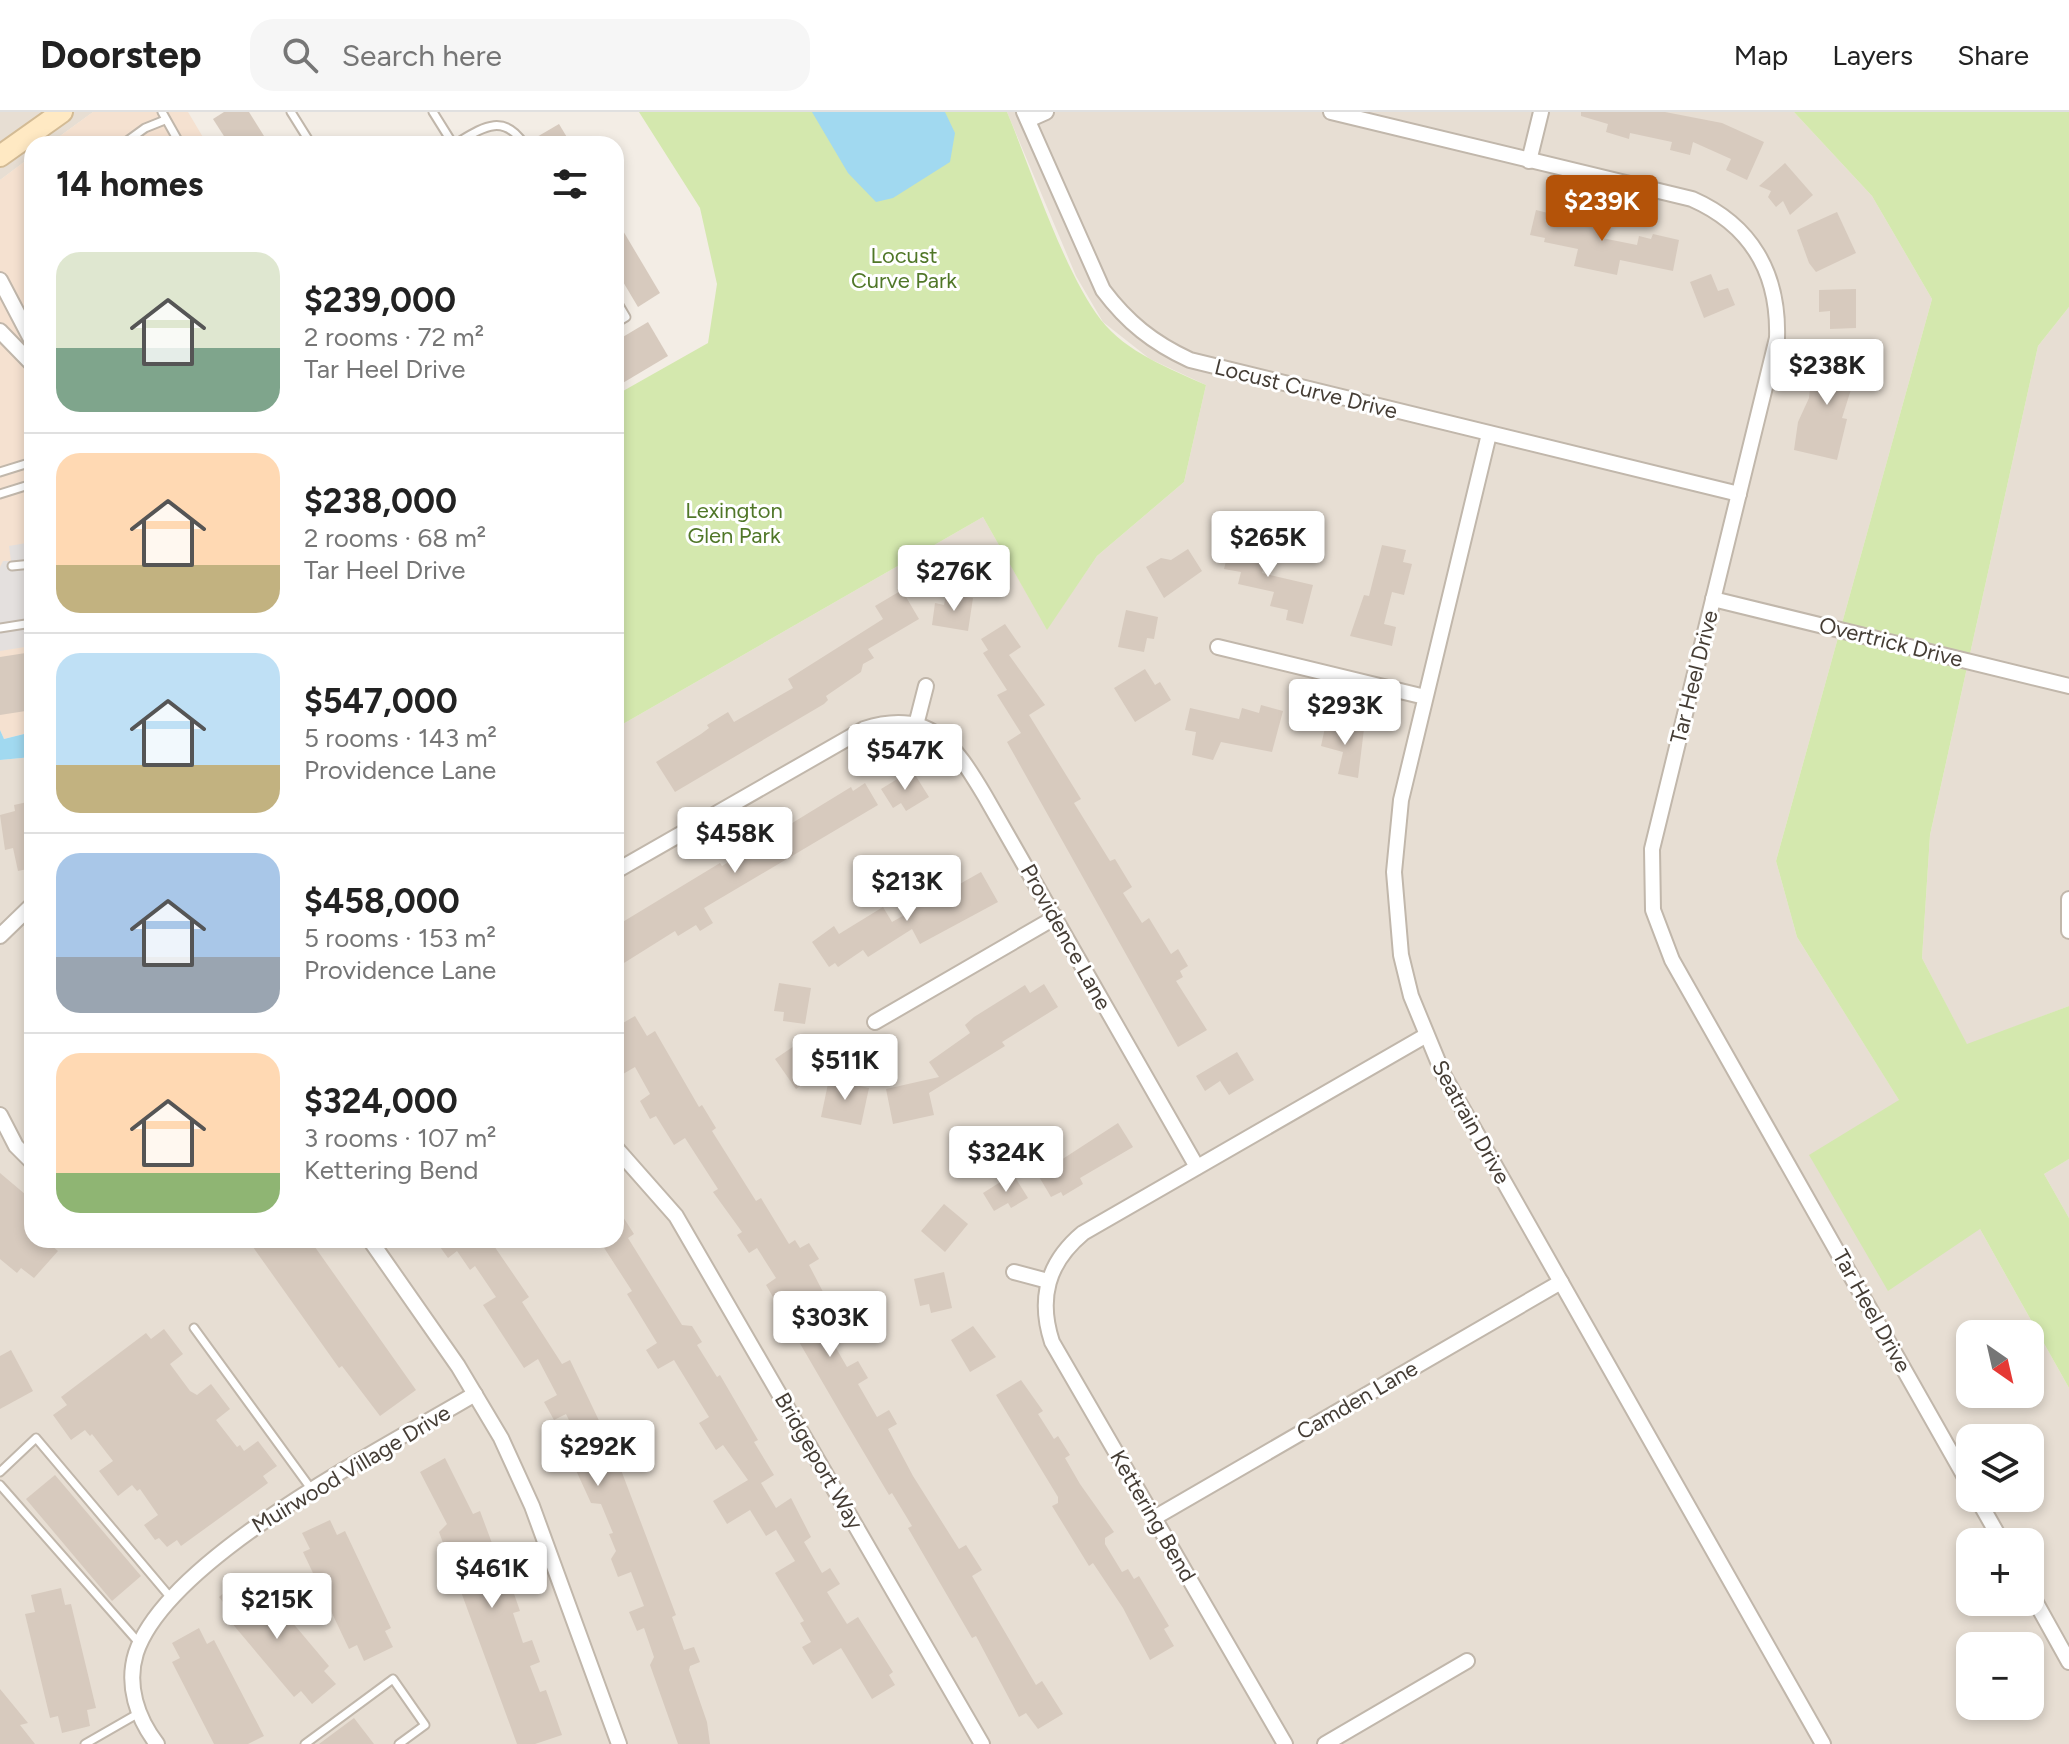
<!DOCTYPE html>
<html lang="en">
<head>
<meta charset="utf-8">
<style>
	body { margin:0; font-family:Figtree,sans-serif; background:#f6f6f6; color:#222; height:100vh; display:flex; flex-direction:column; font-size:30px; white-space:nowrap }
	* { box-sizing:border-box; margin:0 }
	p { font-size:26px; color:#767676 }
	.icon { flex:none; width:44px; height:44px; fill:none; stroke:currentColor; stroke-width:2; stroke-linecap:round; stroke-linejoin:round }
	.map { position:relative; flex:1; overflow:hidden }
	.sheet { position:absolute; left:24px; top:24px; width:600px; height:1112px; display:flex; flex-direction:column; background:#fff; border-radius:24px; box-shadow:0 4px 12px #0003 }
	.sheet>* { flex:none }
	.needle { width:52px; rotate:146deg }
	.tools { position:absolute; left:1956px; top:1208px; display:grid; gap:16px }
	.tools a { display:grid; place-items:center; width:88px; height:88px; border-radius:16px; background:#fff; box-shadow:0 4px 12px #0003; font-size:40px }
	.price { position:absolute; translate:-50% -68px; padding:0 18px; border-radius:8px; background:#fff; color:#222; font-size:26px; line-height:52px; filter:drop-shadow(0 2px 4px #0008) }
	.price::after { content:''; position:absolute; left:50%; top:48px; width:24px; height:18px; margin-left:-12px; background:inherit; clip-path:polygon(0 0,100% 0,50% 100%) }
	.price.on { background:#b45309; color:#fff }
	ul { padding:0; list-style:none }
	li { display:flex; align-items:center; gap:24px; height:200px; padding:0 32px }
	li+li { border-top:2px solid #e0e0e0 }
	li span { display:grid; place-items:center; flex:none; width:224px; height:160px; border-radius:24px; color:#555 }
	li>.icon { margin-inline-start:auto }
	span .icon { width:96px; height:96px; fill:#fffc; stroke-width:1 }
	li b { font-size:34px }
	h2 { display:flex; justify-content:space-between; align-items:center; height:96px; padding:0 32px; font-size:34px }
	header { display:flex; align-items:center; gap:48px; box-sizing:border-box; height:112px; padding:0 40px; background:#fff; border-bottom:2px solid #e0e0e0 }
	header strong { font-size:38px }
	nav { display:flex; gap:44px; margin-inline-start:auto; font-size:28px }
	.search { width:560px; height:72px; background:#f6f6f6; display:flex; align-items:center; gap:20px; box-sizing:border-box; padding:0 28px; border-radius:24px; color:#767676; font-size:30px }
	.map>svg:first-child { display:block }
	.residential { fill:#e7ded3; fill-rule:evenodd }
	.commercial { fill:#f5e1d0 }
	.green { fill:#d4e8ae }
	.parking { fill:#e4e0de }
	.water { fill:#a1d9f0 }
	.building { fill:#d7cabe }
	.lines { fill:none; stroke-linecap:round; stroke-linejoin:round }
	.lane-casing { stroke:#c1b7ab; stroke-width:11 }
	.street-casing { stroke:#c1b7ab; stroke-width:18 }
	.secondary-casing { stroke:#d3bb95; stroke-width:24 }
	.lane { stroke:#fff; stroke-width:7 }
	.street { stroke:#fff; stroke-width:14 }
	.secondary { stroke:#ffe9c3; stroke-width:20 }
	.labels { text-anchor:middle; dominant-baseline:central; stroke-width:6; stroke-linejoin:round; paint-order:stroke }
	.park-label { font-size:22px; fill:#507728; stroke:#fff }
	.street-label { font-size:22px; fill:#453d35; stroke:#fff }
</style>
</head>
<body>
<header>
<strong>Doorstep</strong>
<div class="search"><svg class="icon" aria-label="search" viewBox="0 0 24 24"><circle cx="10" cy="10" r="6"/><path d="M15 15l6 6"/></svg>Search here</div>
<nav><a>Map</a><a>Layers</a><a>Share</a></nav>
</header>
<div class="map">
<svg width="2069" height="1632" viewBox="0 0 2069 1632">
	<rect width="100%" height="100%" fill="#f3ede5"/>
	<g class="residential">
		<polygon points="0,0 93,0 49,32 32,32 32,44 0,68"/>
		<path d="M1007,0h787l78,84 60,103 -156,562 21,76 183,292 89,159v356h-2069v-984l32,-3v483h584v-512l367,-211 64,112 50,-73 87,-74 22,-97 -56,-26 -47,-37 -27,-46zM1970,1222h60v60h-60zM1970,1326h60v60h-60zM1970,1430h60v60h-60zM1970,1534h60v60h-60z"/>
		<polygon points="2069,195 2069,894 1967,933 1922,846 1930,723 2038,234"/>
		<polygon points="2069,1047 2069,1106 2044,1062"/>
	</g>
	<g class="commercial">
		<polygon points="93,0 188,0 207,32 49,32"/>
		<polygon points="32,44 32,620 4,627 0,618 0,68"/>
	</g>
	<g class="green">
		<path d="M639,0h368c25,60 56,158 94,208 25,32 69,49 105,65l-22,97 -87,74 -50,74 -64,-113 -367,211v-333l92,-52 9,-59 -17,-76z"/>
		<polygon points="1794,0 2069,0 2069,195 2038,234 1930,723 1922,846 1967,932 2069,894 2069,1047 2044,1062 2069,1106 2069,1276 1980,1117 1888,1179 1809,1043 1899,988 1797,825 1776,749 1932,187 1872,84"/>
	</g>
	<polygon class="parking" points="32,430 32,533 31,528 25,529 25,535 0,539 0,455 3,449 11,449 9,434"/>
	<g class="water">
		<polygon points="812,0 945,0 955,21 950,50 893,86 876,90 848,61"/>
		<polygon points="0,618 4,627 32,620 32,645 0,648"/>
	</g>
	<g class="building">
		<polygon points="224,0 249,0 269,32 229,32 213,7"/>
		<polygon points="1581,0 1665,0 1722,11 1764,30 1747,68 1726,58 1731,47 1693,30 1690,43 1670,38 1672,30 1630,21 1629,27 1606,20 1608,12 1581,4"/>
		<polygon points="559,12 571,32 530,32 530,29"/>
		<polygon points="1785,51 1813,83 1790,103 1783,89 1776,95 1768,85 1771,79 1759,74"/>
		<polygon points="1548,97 1605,110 1602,126 1637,133 1639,124 1651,127 1653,122 1679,128 1673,159 1620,148 1617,163 1574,154 1578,137 1544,130 1545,126 1530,123 1536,98 1548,101"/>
		<polygon points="1837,100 1856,141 1816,160 1809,151 1797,118"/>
		<polygon points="616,107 660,181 638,195 616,158"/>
		<polygon points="1711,162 1718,179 1728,176 1735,193 1704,206 1690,170"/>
		<polygon points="1856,177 1856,216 1830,217 1830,199 1819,200 1819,178"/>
		<polygon points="648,210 668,244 616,275 616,229"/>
		<polygon points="1822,238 1860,249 1842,306 1847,307 1837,348 1794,338 1798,310 1809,286 1812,259 1820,258"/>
		<polygon points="1232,425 1269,434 1262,461 1313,473 1303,512 1286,508 1288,498 1270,494 1274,480 1238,472 1241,460 1224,457"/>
		<polygon points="1382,433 1406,438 1403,450 1412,452 1404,483 1392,480 1384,512 1396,515 1392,534 1350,524 1364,483 1369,484"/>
		<polygon points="1188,437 1202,459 1164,486 1146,455 1161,446 1171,448"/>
		<polygon points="902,478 919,507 868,537 874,546 863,552 861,560 826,584 828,588 824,592 675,680 656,650 701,622 709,616 707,613 728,600 734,610 793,576 788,567 883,507 875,494"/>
		<polygon points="946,482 973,486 968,519 932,513 935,491 944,493"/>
		<polygon points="1126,498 1158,505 1154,527 1147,526 1144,540 1118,535"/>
		<polygon points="1005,512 1021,535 1009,543 1045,593 1029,603 1081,687 1074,691 1110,749 1115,747 1132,775 1123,781 1142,811 1149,806 1171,842 1178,837 1188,854 1180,859 1183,865 1176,869 1207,918 1178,935 1007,630 1021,621 997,583 1007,578 983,541 988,538 981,527"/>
		<polygon points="32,540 32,598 0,603 0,545"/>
		<polygon points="1145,557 1155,573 1160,570 1171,588 1135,610 1114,576"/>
		<polygon points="1261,593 1283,599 1272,640 1221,630 1213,648 1192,643 1196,620 1185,618 1190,596 1239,607 1242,596 1259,601"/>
		<polygon points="1326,611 1364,617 1358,666 1338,662 1343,640 1321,634"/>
		<polygon points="912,658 929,685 906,699 901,691 893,696 881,677"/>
		<polygon points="865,671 878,693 704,796 713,811 700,819 696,813 678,824 675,819 616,856 616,814 720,751 722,754 851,675 853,679"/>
		<polygon points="32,689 32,756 18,759 13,736 5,738 0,703 15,699 14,693"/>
		<polygon points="981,760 998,790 920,832 912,817 868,845 863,838 838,855 835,851 829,855 812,830 834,814 839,822 883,795 892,810"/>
		<polygon points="779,871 811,876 805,912 783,909 784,900 774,899"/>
		<polygon points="1044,872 1058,895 1002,930 1005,934 929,981 934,1003 893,1012 886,977 939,965 929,950 970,921 965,913 974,905 1025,873 1030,881"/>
		<polygon points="635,904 647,924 655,919 699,995 702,993 716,1016 712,1019 756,1089 761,1086 789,1132 795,1128 800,1136 809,1131 819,1147 809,1153 833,1199 823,1205 828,1215 825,1217 847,1255 858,1249 868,1266 858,1272 877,1305 889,1298 897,1312 888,1317 913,1364 959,1437 966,1433 982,1458 972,1464 1036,1573 1042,1569 1063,1602 1038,1617 1026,1601 1019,1605 976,1524 972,1526 908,1416 912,1414 892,1381 889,1383 841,1302 766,1173 776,1166 757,1136 749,1141 737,1123 742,1120 713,1080 718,1077 685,1026 674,1033 656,1004 650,1007 640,989 650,982 635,955 623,962 616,950 616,915"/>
		<polygon points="803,928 799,948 815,938 827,955 796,977 775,947"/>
		<polygon points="1237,940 1254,968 1229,983 1220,969 1205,979 1196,964"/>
		<polygon points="829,967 869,976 861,1013 821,1005"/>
		<polygon points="1118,1011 1133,1035 1080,1066 1083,1072 1063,1084 1061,1080 1051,1085 1038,1063"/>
		<polygon points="0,1061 32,1088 32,1128 45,1128 58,1139 34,1166 21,1156 17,1161 0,1147"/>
		<polygon points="1013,1062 1028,1086 1011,1096 1008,1091 994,1099 983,1081"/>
		<polygon points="944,1092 968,1112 945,1140 921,1119"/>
		<polygon points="616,1094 634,1122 628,1126 682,1213 692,1214 702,1230 697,1233 717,1265 720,1263 758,1328 754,1330 774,1363 761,1371 776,1396 791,1386 811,1425 804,1430 822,1461 830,1456 840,1472 827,1480 847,1512 858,1505 893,1560 889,1563 895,1573 872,1587 841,1536 813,1553 802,1535 811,1530 800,1511 804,1509 775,1461 795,1449 776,1418 766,1424 750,1398 727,1412 713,1389 748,1368 723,1333 716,1338 699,1311 709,1305 674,1248 658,1257 646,1238 657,1231 627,1182 632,1179 599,1128 616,1128"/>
		<polygon points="248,1128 310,1128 416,1278 380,1304 342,1254 339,1256"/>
		<polygon points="435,1128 490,1128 529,1185 522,1190 562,1252 570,1248 615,1342 676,1503 672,1505 684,1538 694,1535 700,1550 690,1554 689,1558 707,1610 710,1632 678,1632 650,1553 654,1545 644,1516 637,1519 629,1500 644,1494 631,1460 618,1465 611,1447 616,1439 609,1422 613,1421 601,1392 591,1391 568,1341 582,1335 566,1302 554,1308 544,1290 557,1283 538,1247 524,1256 483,1193 496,1185 475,1154 470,1158 457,1139 448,1146"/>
		<polygon points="944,1160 952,1196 931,1201 929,1192 920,1194 914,1167"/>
		<polygon points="973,1214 996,1245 970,1260 951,1228"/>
		<polygon points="164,1217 183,1242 170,1252 190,1279 197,1283 211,1272 230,1297 216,1308 237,1335 240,1333 244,1339 258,1329 277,1354 263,1364 268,1371 181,1434 177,1428 167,1435 159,1426 155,1428 144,1413 158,1403 140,1377 137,1379 132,1373 118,1384 99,1359 113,1349 92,1322 90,1324 85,1318 71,1328 53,1303 67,1293 61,1285 146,1221 151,1227"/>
		<polygon points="11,1238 33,1279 0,1297 0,1244"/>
		<polygon points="1021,1268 1043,1299 1038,1302 1054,1327 1058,1324 1070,1343 1065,1346 1080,1372 1114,1420 1105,1426 1105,1432 1122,1460 1128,1457 1134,1467 1139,1464 1169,1514 1164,1517 1174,1534 1150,1548 1123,1496 1093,1451 1089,1454 1052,1394 1058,1391 1058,1385 996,1283"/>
		<polygon points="445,1346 473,1402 480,1399 502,1458 505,1456 520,1499 513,1501 523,1531 532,1528 540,1550 530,1554 540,1580 546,1578 562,1623 535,1632 517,1632 439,1420 447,1412 420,1360"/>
		<polygon points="55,1363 141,1464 112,1489 26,1387"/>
		<polygon points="330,1408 337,1423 345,1419 391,1516 385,1519 393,1535 364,1549 357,1533 349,1537 303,1440 310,1437 302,1421"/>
		<polygon points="242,1465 253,1478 260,1472 329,1554 324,1559 336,1572 312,1592 301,1579 294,1585 225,1503 230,1499 219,1485"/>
		<polygon points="61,1476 65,1493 71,1492 96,1596 87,1598 90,1614 62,1621 58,1604 50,1606 25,1502 35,1500 31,1483"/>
		<polygon points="199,1516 207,1532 214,1528 264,1624 248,1632 214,1632 172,1550 180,1546 172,1531"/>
		<polygon points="0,1577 28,1611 20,1613 35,1632 0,1632"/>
		<polygon points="354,1606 374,1632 319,1632"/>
	</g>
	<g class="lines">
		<defs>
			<g id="lane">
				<polyline points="162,0 180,32"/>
				<polyline points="291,0 311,32"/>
				<polyline points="433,0 453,32"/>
				<polyline points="123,32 145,16 165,8"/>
				<path d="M455,32c27,-16 48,-32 69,0"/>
				<polyline points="616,188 626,205 616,211"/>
				<polyline points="0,360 32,350"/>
				<polyline points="0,382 32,372"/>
				<polyline points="12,454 32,452"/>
				<polyline points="0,516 32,511"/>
				<polyline points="194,1216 312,1378"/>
				<polyline points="0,1360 36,1326 171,1486"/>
				<polyline points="0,1373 140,1532"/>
				<polyline points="85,1632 139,1601"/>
				<polyline points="305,1632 393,1567 425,1613 399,1632"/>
			</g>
			<g id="street">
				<path d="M1024,0l79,178c24,32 50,53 87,70l549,134"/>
				<path d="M1331,0l361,87c59,26 87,74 85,139l-125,511 1,61 19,50 298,526"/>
				<polyline points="1028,8 1046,0"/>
				<polyline points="1529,49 1541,0"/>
				<polyline points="0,168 32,229"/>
				<polyline points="0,219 32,252"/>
				<polyline points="1489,322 1401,688 1394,760 1401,843 1411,884 1444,964 1823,1632"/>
				<polyline points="1713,487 2069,574"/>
				<polyline points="1218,535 1425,585"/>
				<polyline points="916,613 926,574"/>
				<path d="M616,759l248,-142c66,-21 90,15 121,67l212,371"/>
				<polyline points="2069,787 2069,819"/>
				<polyline points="0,824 32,793"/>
				<polyline points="875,910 1056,805"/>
				<polyline points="0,1003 16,1034 32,1050"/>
				<polyline points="616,1036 676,1104 982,1632"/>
				<polyline points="370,1128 458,1254 501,1326 532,1394 619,1632"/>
				<polyline points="1014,1160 1048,1169"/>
				<polyline points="1977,1386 2002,1430"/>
				<polyline points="1154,1406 1561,1170"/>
				<polyline points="2030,1480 2069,1550"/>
				<path d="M157,1632c-20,-26 -31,-59 -21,-91 32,-96 252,-207 339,-259"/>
				<path d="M1285,1632l-233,-402c-14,-43 -5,-79 31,-109l342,-197"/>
				<polyline points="1325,1632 1467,1549"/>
			</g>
			<polyline id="secondary" points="0,44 62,0"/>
		</defs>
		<use href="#lane" class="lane-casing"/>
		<use href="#street" class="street-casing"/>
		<use href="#secondary" class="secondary-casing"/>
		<use href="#lane" class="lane"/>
		<use href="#street" class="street"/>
		<use href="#secondary" class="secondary"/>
	</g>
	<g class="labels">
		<g class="park-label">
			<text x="904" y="143">Locust<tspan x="904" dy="25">Curve Park</tspan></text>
			<text x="734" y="398">Lexington<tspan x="734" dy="25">Glen Park</tspan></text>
		</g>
		<g class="street-label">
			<text transform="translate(1306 277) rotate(14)">Locust Curve Drive</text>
			<text transform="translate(1891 530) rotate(14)">Overtrick Drive</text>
			<text transform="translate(1694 565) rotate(-76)">Tar Heel Drive</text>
			<text transform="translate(1066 825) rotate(61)">Providence Lane</text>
			<text transform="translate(1471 1010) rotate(61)">Seatrain Drive</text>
			<text transform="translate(1872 1199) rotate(61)">Tar Heel Drive</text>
			<text transform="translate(1357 1288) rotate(-30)">Camden Lane</text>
			<text transform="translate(819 1349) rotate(60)">Bridgeport Way</text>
			<text transform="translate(351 1357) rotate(-31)">Muirwood Village Drive</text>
			<text transform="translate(1153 1404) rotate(60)">Kettering Bend</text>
		</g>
	</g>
</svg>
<div class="tools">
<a><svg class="needle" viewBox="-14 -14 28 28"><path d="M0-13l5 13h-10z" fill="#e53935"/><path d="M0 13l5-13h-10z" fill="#767676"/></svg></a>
<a><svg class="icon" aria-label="layers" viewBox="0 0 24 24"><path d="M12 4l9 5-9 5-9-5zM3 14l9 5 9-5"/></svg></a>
<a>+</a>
<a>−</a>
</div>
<b class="price on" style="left:1602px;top:131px">$239K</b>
<b class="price" style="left:1827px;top:295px">$238K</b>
<b class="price" style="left:1268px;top:467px">$265K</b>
<b class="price" style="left:954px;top:501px">$276K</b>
<b class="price" style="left:1345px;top:635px">$293K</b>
<b class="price" style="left:905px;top:680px">$547K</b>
<b class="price" style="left:735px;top:763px">$458K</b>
<b class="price" style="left:907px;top:811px">$213K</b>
<b class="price" style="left:845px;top:990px">$511K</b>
<b class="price" style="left:1006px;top:1082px">$324K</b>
<b class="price" style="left:830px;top:1247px">$303K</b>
<b class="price" style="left:598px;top:1376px">$292K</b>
<b class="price" style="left:492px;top:1498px">$461K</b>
<b class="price" style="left:277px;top:1529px">$215K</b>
<section class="sheet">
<h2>14 homes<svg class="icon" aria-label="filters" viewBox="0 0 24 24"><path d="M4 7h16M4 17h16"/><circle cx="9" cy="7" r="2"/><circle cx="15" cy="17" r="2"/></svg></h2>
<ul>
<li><span style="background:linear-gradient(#dfe7d0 60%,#7fa58c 0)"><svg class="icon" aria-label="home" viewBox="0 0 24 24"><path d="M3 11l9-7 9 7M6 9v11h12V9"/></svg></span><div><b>$239,000</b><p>2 rooms · 72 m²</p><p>Tar Heel Drive</p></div></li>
<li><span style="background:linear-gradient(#ffd9b3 70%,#c2b280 0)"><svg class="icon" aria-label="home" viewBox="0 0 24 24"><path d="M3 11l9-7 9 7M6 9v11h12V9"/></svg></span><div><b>$238,000</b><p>2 rooms · 68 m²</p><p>Tar Heel Drive</p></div></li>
<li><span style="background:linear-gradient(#bfe0f5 70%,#c2b280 0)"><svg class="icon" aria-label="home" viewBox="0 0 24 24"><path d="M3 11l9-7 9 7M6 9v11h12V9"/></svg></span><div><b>$547,000</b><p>5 rooms · 143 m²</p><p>Providence Lane</p></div></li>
<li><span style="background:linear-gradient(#a9c7e8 65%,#9aa5b1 0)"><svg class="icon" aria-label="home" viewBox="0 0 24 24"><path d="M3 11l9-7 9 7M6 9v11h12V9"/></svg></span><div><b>$458,000</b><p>5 rooms · 153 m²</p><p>Providence Lane</p></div></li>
<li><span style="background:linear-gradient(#ffd9b3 75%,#8fb573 0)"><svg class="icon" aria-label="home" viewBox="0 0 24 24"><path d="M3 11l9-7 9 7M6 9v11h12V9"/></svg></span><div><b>$324,000</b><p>3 rooms · 107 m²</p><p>Kettering Bend</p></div></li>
</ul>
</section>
</div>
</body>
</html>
